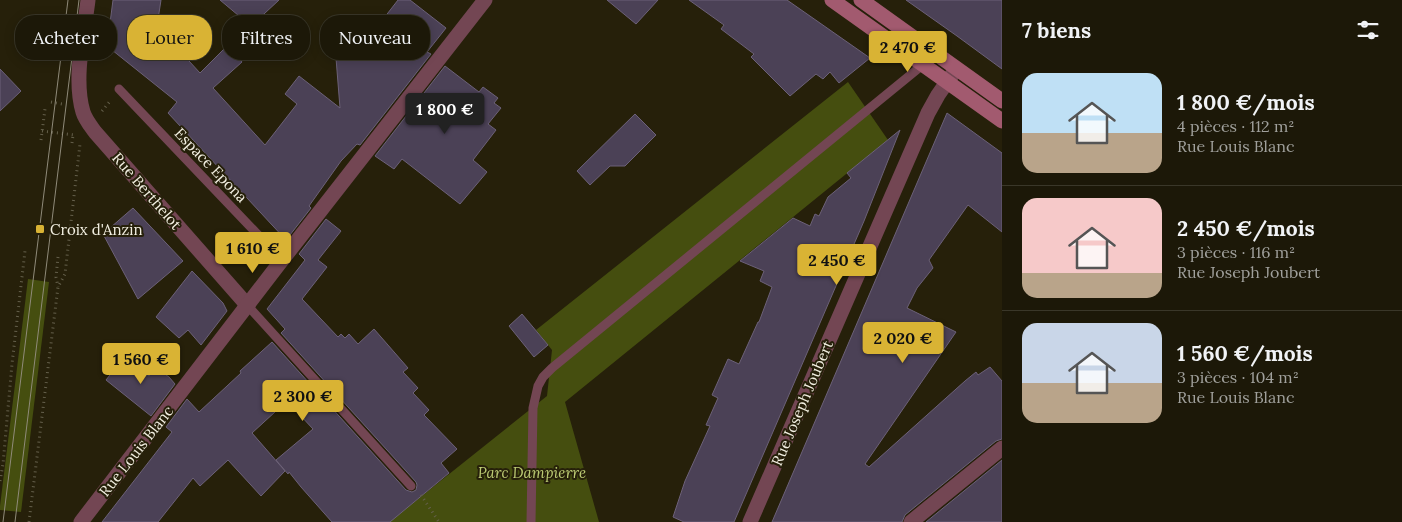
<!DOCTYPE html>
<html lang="fr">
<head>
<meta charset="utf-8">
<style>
	body { margin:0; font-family:Lora,serif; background:#292516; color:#f1f3f6; height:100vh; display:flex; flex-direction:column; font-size:19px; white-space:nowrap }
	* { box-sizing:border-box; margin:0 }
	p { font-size:16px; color:#a0a09c }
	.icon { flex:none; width:28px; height:28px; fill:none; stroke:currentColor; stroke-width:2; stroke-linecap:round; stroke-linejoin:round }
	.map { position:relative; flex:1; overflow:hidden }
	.sheet { display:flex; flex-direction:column; background:#1c1808; width:400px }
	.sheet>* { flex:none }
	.banner { position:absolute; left:15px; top:15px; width:475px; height:45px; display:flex; gap:10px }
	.price { position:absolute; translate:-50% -42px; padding:0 11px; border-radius:5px; background:#d9b334; color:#111; font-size:16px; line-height:32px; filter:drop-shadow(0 1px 2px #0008) }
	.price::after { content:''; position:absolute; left:50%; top:30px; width:15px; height:11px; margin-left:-8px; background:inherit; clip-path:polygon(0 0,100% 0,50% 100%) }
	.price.on { background:#222; color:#fff }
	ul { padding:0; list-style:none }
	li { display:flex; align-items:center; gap:15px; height:125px; padding:0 20px }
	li+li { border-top:1px solid #3a3729 }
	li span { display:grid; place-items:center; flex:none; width:140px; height:100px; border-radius:15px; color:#555 }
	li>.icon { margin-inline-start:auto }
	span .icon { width:60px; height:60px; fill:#fffc; stroke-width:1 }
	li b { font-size:21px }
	h2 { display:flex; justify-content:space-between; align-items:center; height:60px; padding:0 20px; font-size:21px }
	.tag { padding:0 18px; border-radius:20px; background:#1c1808; box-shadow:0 2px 12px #0003,0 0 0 1px #3a3729; font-size:18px; line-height:45px }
	.tag.on { background:#d9b334; color:#111 }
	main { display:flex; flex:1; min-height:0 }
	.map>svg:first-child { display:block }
	.green { fill:#454e0f }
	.building { fill:#4b4156; stroke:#6c6178 }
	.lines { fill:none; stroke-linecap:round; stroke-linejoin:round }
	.path { stroke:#65604c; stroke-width:3; stroke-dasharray:1 4; stroke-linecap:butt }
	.lane { stroke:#734653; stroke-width:9 }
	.street { stroke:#734653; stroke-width:15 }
	.secondary { stroke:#a25a6f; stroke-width:15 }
	.tram { stroke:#908b7a; stroke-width:1 }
	.poi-dot { fill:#d9b334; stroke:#26200a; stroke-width:2 }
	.labels { text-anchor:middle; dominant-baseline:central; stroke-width:4; stroke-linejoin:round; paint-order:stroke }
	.street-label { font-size:15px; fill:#f2efe1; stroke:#26200a }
	.poi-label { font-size:15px; fill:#f2efe1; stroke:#26200a; text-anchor:start }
	.park-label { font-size:15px; font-style:italic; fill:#bdcc74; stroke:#26200a }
</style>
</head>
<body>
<main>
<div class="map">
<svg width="1002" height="522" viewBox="0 0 1002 522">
	<rect width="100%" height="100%" fill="#26200a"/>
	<g class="green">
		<polygon points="848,82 888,140 565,402 599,522 389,522 547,396 552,350 536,330"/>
		<polygon points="28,279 49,282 21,512 0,510 0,506"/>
	</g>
	<g class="building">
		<polygon points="113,0 161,0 157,26 200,73 228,45 242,62 213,88 265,145 297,104 285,94 299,76 340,108 336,58 350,40 364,50 388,20 384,18 398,0 410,0 446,28 427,52 431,54 360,145 357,144 341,161 309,206 311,208 286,240 168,113 177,102 107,46"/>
		<polygon points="220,0 279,0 251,26"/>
		<polygon points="607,0 658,0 636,24"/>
		<polygon points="689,0 787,0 870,58 839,83 830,72 823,79 816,74 790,96 751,57 754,54 721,29 724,25"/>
		<polygon points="906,0 1002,0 1002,69 957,36"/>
		<polygon points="445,66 479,92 483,87 498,98 494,103 501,108 488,124 496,130 473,160 487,172 460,204 402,159 394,169 375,156"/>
		<polygon points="0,69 21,91 0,111"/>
		<polygon points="947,113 1002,153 1002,232 968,205 929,260 933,268 917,288 907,308 956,332 865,464 869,467 965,381 976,372 978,375 990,367 1002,381 1002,439 996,441 905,515 902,522 772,522"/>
		<polygon points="635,114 656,135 625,166 610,166 590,185 577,171"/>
		<polygon points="900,130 864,221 734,522 684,522 673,517 685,481 710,426 706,425 718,398 712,395 728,359 739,364 758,322 759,322 772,287 760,281 764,271 740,261 793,218 810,226 815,214 819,216 828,197 851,178 847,173"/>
		<polygon points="133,208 183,261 138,299 103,234"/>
		<polygon points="326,219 341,231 318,260 327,267 302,299 338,337 341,334 345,338 349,334 358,344 374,329 408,368 403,372 418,388 413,393 429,410 424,415 457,449 441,463 449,473 390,522 332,522 301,487 289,472 288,474 276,460 313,429 287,401 252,433 285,471 261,496 228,460 200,486 193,478 158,522 102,522 172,432 166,427 187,399 199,412 241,373 240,371 272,342 406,490 412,492 416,490 417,485 416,482 281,333 285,329 267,309 305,260 299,254"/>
		<polygon points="192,271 223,303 227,311 201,345 188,330 179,338 156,317"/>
		<polygon points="522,314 548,345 534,357 509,326"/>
		<polygon points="124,357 149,376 155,367 169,377 175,384 151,416 106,380"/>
		<polygon points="1002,460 1002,522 926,522"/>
	</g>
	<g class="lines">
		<g class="path">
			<polyline points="51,102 62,104"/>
			<polyline points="102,111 111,100"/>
			<polyline points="42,131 74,135"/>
			<polyline points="41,140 45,109"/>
			<polyline points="72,143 73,135"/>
			<polyline points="58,257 56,277 58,287"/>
			<polyline points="0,481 3,464 12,364 25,251"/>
			<polyline points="421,495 439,522"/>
			<polyline points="29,522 58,287 65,274 80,144"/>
		</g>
		<g class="lane">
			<polyline points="119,89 282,260"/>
			<polyline points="248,306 411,486"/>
			<polyline points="531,522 533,408 538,386 543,377 552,368 936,54"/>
		</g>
		<g class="street">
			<path d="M88,0c-4,34 -15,79 -5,112 2,7 7,13 12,20l153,174"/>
			<polyline points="81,522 282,260 485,0"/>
			<polyline points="750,522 928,113 938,95 954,72"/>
			<polyline points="911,522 1002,448"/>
		</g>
		<g class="secondary">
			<polyline points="832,0 1002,121"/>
			<polyline points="861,0 1002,101"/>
		</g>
		<g class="tram">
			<polyline points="3,522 68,0"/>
			<polyline points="15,522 79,0"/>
		</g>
	</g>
	<rect class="poi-dot" x="35" y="224" width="10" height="10" rx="2.5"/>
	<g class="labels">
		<g class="street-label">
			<text transform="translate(211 165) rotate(46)">Espace Epona</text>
			<text transform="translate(147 191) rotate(49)">Rue Berthelot</text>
			<text transform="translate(802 403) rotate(-67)">Rue Joseph Joubert</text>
			<text transform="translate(136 451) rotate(-52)">Rue Louis Blanc</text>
		</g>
		<g class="poi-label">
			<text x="50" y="229">Croix d'Anzin</text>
		</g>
		<g class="park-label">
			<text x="532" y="472">Parc Dampierre</text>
		</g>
	</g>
</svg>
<b class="price" style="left:908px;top:73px">2 470 €</b>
<b class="price on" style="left:445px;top:135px">1 800 €</b>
<b class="price" style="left:253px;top:274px">1 610 €</b>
<b class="price" style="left:837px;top:286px">2 450 €</b>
<b class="price" style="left:903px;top:364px">2 020 €</b>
<b class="price" style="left:141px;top:385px">1 560 €</b>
<b class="price" style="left:303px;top:422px">2 300 €</b>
<div class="banner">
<a class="tag">Acheter</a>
<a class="tag on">Louer</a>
<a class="tag">Filtres</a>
<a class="tag">Nouveau</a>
</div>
</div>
<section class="sheet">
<h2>7 biens<svg class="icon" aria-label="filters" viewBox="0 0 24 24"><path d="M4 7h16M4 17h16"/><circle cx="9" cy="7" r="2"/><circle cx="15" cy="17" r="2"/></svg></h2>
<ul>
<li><span style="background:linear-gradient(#bfe0f5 60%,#b9a48a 0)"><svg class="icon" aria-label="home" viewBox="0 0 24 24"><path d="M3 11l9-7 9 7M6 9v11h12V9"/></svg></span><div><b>1 800 €/mois</b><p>4 pièces · 112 m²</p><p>Rue Louis Blanc</p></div></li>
<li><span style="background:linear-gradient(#f6c9c9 75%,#b9a48a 0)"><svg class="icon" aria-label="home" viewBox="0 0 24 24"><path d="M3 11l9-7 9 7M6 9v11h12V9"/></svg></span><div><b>2 450 €/mois</b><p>3 pièces · 116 m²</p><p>Rue Joseph Joubert</p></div></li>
<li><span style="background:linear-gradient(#c9d6e8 60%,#b9a48a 0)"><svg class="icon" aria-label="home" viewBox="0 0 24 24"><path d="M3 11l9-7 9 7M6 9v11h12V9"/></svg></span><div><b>1 560 €/mois</b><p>3 pièces · 104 m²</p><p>Rue Louis Blanc</p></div></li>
</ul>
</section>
</main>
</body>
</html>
